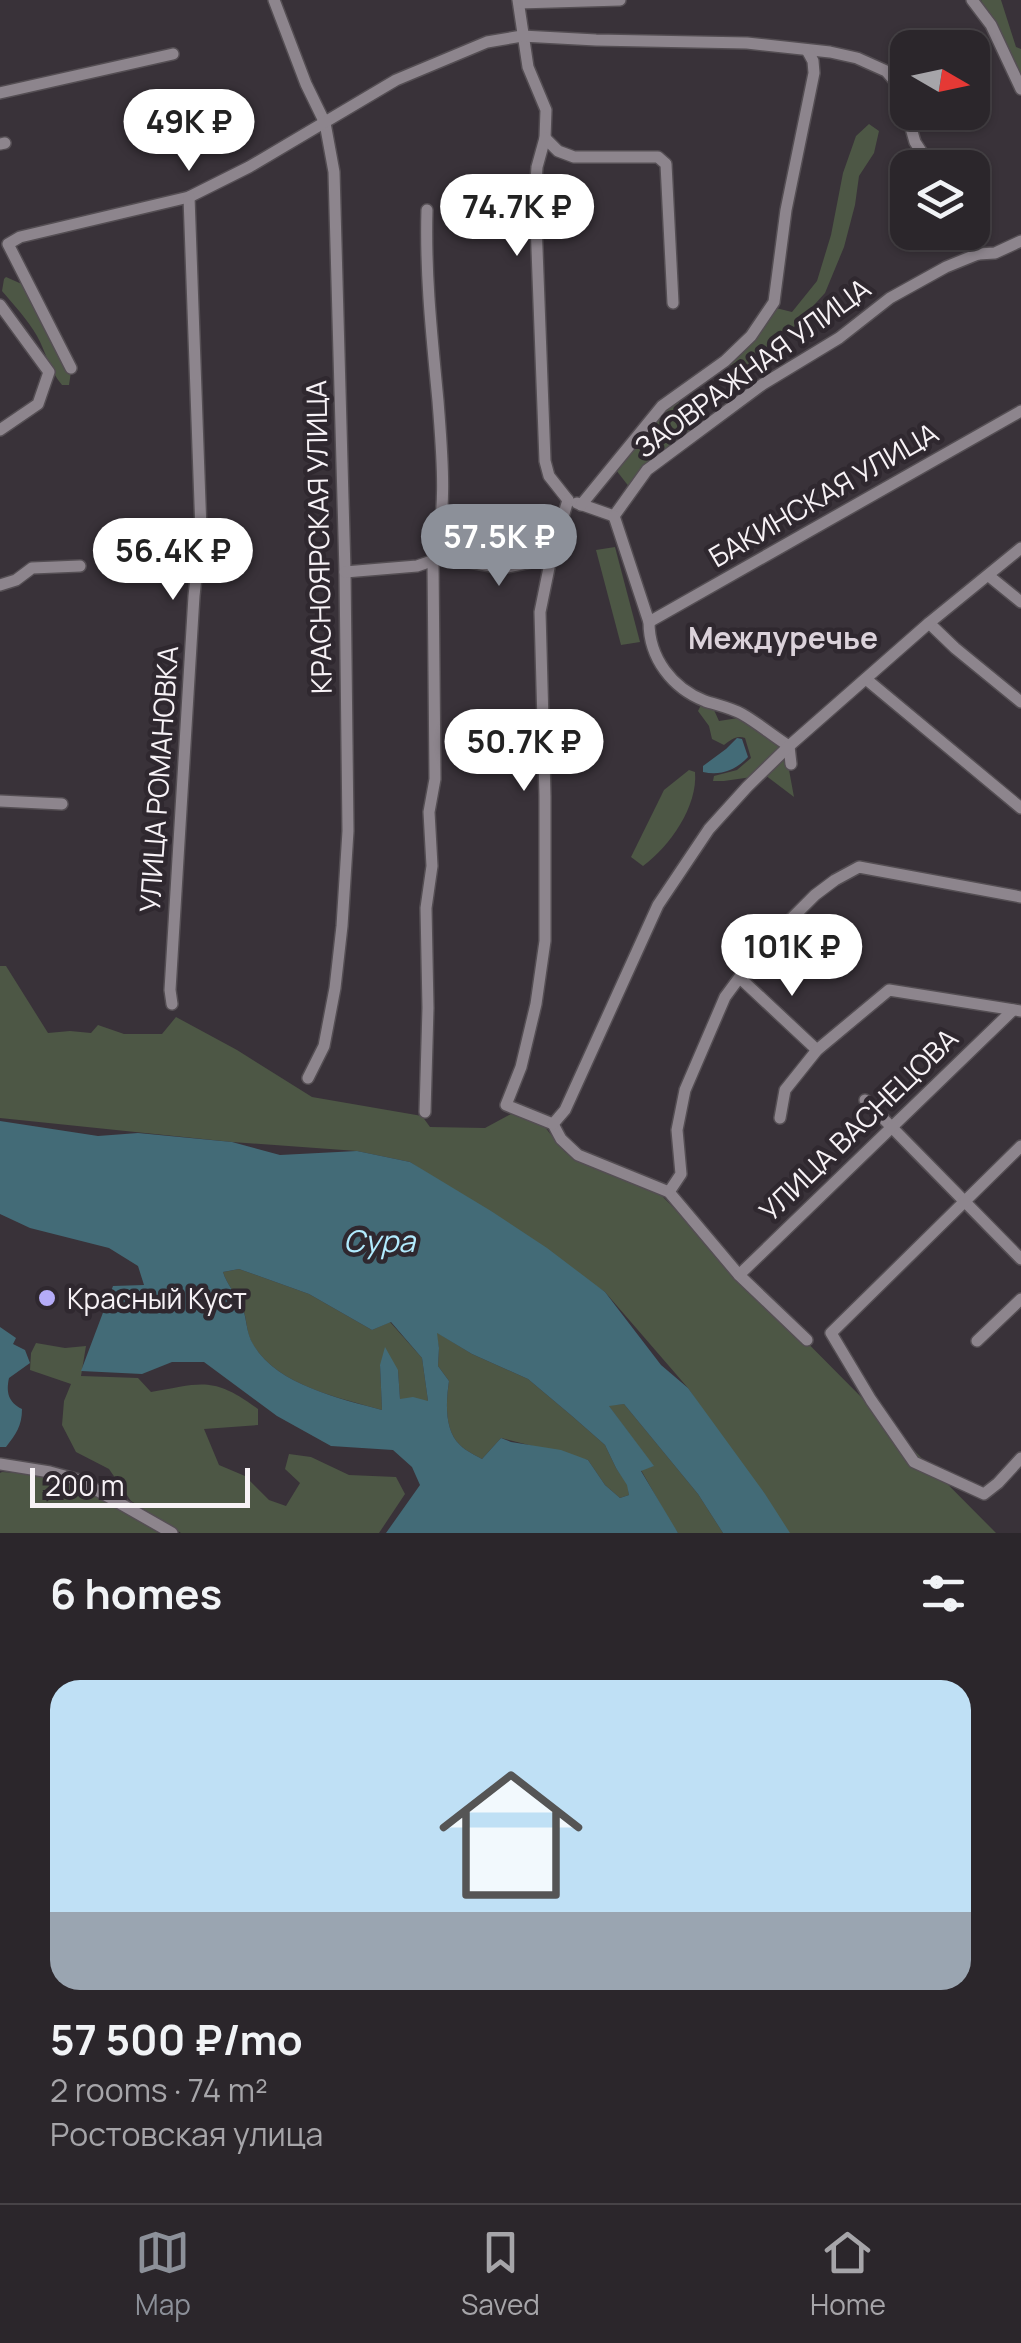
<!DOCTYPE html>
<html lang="en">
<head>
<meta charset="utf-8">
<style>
	body { margin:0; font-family:Manrope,sans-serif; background:#373237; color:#f1f3f6; height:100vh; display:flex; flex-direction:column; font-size:38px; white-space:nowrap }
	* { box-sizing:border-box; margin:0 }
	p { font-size:32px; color:#a6a5a9 }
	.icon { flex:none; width:55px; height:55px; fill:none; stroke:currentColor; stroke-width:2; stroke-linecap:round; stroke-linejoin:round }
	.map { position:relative; height:1533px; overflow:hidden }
	.sheet { display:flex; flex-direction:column; background:#2b262b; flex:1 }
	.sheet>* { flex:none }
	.needle { width:65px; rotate:99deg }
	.controls { position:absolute; left:890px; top:30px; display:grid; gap:20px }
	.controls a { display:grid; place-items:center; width:100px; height:100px; border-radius:20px; background:#2b262b; box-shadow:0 2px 8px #0004,0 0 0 2px #474347; font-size:50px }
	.scale { position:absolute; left:30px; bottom:25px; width:220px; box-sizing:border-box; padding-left:10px; border:5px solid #f7f2f6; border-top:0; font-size:28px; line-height:35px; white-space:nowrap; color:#f7f2f6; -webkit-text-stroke:8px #2f282f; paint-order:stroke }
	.price { position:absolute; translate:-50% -85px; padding:0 22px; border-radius:35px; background:#fff; color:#222; font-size:32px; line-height:65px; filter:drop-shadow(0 2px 5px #0008) }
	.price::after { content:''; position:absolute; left:50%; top:60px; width:30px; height:22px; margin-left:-15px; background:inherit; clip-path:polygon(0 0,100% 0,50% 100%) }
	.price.active { background:#8c9099; color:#fff }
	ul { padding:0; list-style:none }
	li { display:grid; align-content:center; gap:20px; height:530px; padding:0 50px }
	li+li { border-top:2px solid #474347 }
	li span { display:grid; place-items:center; height:310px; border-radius:30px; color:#555 }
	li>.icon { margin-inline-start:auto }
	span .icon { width:180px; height:180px; fill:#fffc; stroke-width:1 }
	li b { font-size:42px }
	h2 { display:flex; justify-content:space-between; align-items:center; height:120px; padding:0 50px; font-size:42px }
	.menu { display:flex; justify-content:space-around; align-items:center; height:140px; border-top:2px solid #474347; background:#2b262b; font-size:28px; color:#a6a5a9 }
	.menu a { display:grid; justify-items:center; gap:5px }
	.menu .active { color:#8c9099 }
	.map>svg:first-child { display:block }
	.green { fill:#4d5745 }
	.water { fill:#436b77; fill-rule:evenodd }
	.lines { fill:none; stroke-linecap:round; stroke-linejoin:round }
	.minor-casing { stroke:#544e53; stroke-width:14 }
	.minor { stroke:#8d858d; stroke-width:11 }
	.poi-dot { fill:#b5acf8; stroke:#2f282f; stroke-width:4 }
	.labels { text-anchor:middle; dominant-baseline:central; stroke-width:9; stroke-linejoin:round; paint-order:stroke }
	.street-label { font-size:28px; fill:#f7f2f6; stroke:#2f282f }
	.poi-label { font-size:28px; fill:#f7f2f6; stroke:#2f282f; text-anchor:start }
	.neighbourhood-label { font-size:30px; font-weight:bold; fill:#dbd2da; stroke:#2f282f }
	.water-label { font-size:30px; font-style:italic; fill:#b2ebfe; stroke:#2f282f }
</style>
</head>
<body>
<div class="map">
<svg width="1021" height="1533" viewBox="0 0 1021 1533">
	<rect width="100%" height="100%" fill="#393239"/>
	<g class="green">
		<polygon points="981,0 1001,0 1016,47 1021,49 1021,85"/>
		<polygon points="869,124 879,131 874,153 859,176 855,205 844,247 825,293 773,350 753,363 741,368 727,364 776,308 792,312 817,281 831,235 843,173 856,136"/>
		<path d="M6,277l18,8 47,87 -2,13h-7c-13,-15 -16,-33 -25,-49 -9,-16 -23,-31 -35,-45l2,-12z"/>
		<polygon points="676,399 700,428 630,488 616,470 665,409"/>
		<polygon points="615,547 640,642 621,645 596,550"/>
		<path d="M702,703l12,7 5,11 19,-3 42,27 7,14 7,38 -29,-22 -41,6h-11l1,-5 23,-6 14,-12 -6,-20c-9,-3 -14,2 -21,7l-12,-6 -3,-13 -11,-15z"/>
		<path d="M689,770l6,2c3,34 -25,74 -52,94l-12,-9 33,-67z"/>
		<polygon points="0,966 6,966 48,1033 70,1031 91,1033 98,1025 124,1034 162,1034 176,1017 237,1050 312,1097 422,1116 430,1127 485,1128 511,1114 544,1126 565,1152 661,1195 996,1533 786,1533 688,1388 605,1292 410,1162 357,1151 232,1142 0,1118"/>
		<path d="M239,1269l70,25 63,36 18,-8 32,36 6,43 -28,-1 -2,-30 -18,-5 2,45c-43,-12 -106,-25 -130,-67 -6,-11 -5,-26 -10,-37 -6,-12 -15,-21 -19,-34z"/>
		<path d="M436,1332l36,22 56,25 44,37 33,29 11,23 12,17 1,10 -9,3 -15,-13 -17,-25 -87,-22 -19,21c-7,-4 -16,-8 -22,-14 -16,-15 -14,-44 -11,-64l-11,-15 1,-18z"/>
		<path d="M36,1343l29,5 21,-2 -5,30 57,2 13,14c52,-9 62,-16 107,17v16l-54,4 15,36 26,11 24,24 17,6 14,-23 -15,-14 4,-15 22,3 38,18 47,2 9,17 -26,39h-198l-50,-32 -22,-32 -33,-17 -14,-27 2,-24 7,-17 -41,-14 1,-17z"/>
		<polygon points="624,1404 698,1494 723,1533 678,1533 672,1525 641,1470 653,1466 608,1405"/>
		<polygon points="2,1472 39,1474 91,1492 159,1533 0,1533 0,1473"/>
	</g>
	<g class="water">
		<path d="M737,738l5,1 6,18c-12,13 -27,19 -45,15v-6l23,-17z"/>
		<path d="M0,1121l98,15 40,-3 94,9 48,13 77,-4 53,11 81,49 56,37 58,44 56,73 27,23 77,106 25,39h-67l-25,-39 -74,-90 -15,2 45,60 -13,5 37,62h-292l34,-48 -8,-18 -19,-17 -62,-4 -54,-30 -73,-54h-32l-30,12 -61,-3 32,-85 31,-1 -6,-19 -29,-18 -79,-20 -30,-14zM239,1269l70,25 63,36 19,-8 31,36 6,43 -15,-4 -13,2 -2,-29 -13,-23 -5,18 2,45c-43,-12 -105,-25 -129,-66 -7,-11 -6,-26 -11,-38 -6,-12 -15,-21 -19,-34zM437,1333l35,21 56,25 44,37 33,29 11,23 11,17 2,10 -9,3 -15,-13 -17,-25 -27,-10 -50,-8 -10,-4 -19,21c-7,-4 -16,-8 -22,-14 -16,-15 -14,-44 -11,-64l-11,-15 1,-18z"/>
		<path d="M0,1327l16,11 -3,6 12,6 5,13 -21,15c-3,14 -1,24 13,31 0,17 -6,25 -16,38h-6z"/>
	</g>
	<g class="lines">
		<defs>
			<g id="minor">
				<polyline points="274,0 306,84 325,123 334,172 345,572 348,831 342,926 335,988 324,1046 308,1078"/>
				<polyline points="518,0 528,67 546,110 545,138 537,167 535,196 545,461 549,476 568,500"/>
				<polyline points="972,0 991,25 1021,89"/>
				<polyline points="519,3 620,0"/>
				<polyline points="0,93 173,54"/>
				<polyline points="545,138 558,151 574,157 658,157 666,164 673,303"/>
				<polyline points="0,144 5,143"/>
				<polyline points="967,232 978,254"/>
				<polyline points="0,305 49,372 38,404 0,430"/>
				<polyline points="71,368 8,244 20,237 189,197 249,167 396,80 487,42 522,36 596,40 747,43 830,52 857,58 886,71 899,86 915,142 932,168"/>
				<polyline points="568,500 551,558 540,612 545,796 545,941 536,1004 521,1067 506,1105 553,1124 561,1139 578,1155 669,1192 739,1275 807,1340"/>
				<polyline points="577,503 614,516"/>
				<polyline points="581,505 662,406 725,361 751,336 774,302 786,210 814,73 813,61 807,50"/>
				<polyline points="614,516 647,470 763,384 839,338 890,298 946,267 978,254 995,253 1021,241"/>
				<path d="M614,516l35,106c0,36 23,66 56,79 12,4 26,7 37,13 16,9 31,22 47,32"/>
				<polyline points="345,572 417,566 443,557 502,568 551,558"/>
				<polyline points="989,576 1021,602"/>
				<polyline points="0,585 16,580 32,568 80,566"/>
				<polyline points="649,622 1021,411"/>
				<polyline points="929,623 955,648 1021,702"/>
				<polyline points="866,679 1021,808"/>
				<polyline points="789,746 791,764"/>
				<polyline points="0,801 62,804"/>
				<polyline points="740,978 817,1050"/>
				<polyline points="172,1004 170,990 194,596 201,531 189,197"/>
				<polyline points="865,1100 1021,1259"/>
				<path d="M425,1112l3,-104 -2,-100 6,-42 -3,-54 6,-33 -2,-217c15,-52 9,-107 5,-161 -6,-63 -13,-127 -11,-191"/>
				<polyline points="780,1118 785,1090 817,1050 889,990 1021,1011"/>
				<polyline points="553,1124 565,1110 658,905 709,829 747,787 789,746 929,623 1021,548"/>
				<polyline points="1021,1146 831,1333 871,1400 914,1462 984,1494 998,1483 1021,1458"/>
				<polyline points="669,1192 681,1174 677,1130 685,1090 725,997 759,951 815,895 835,880 859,867 1021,897"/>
				<polyline points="739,1275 1013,1010"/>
				<polyline points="977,1341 1021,1299"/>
				<polyline points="0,1464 50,1472 79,1480 172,1533"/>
			</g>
		</defs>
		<use href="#minor" class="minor-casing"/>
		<use href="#minor" class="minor"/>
	</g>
	<circle class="poi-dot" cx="47" cy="1298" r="10"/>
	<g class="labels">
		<g class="street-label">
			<text transform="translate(752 367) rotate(-36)">ЗАОВРАЖНАЯ УЛИЦА</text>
			<text transform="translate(823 494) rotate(-30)">БАКИНСКАЯ УЛИЦА</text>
			<text transform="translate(318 537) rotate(-91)">КРАСНОЯРСКАЯ УЛИЦА</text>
			<text transform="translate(158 779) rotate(-86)">УЛИЦА РОМАНОВКА</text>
			<text transform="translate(858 1124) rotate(-44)">УЛИЦА ВАСНЕЦОВА</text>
		</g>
		<g class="poi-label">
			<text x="67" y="1298">Красный Куст</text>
		</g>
		<g class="neighbourhood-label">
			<text x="783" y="637">Междуречье</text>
		</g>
		<g class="water-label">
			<text x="379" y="1240">Сура</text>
		</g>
	</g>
</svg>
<div class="controls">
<a><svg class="needle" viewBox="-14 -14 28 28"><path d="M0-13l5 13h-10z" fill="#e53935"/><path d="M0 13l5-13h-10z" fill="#a6a5a9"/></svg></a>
<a><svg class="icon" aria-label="layers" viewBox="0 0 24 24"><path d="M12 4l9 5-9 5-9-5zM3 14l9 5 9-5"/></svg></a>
</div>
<div class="scale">200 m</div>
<b class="price" style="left:189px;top:174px">49K ₽</b>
<b class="price" style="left:517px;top:259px">74.7K ₽</b>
<b class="price active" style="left:499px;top:589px">57.5K ₽</b>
<b class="price" style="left:173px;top:603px">56.4K ₽</b>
<b class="price" style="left:524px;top:794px">50.7K ₽</b>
<b class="price" style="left:792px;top:999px">101K ₽</b>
</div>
<section class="sheet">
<h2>6 homes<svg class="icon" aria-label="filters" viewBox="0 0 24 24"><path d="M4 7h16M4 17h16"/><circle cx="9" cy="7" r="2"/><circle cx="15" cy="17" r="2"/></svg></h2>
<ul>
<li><span style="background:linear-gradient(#bfe0f5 75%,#9aa5b1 0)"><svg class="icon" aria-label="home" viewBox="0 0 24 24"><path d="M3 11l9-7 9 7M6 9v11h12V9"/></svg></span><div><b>57 500 ₽/mo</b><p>2 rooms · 74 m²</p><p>Ростовская улица</p></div></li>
</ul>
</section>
<nav class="menu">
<a class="active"><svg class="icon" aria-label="map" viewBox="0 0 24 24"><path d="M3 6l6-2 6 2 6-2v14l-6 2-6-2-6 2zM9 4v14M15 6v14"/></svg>Map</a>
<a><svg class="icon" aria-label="saved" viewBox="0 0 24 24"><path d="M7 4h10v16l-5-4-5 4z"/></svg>Saved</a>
<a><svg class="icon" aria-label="home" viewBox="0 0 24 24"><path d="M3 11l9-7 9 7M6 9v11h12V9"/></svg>Home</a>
</nav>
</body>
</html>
